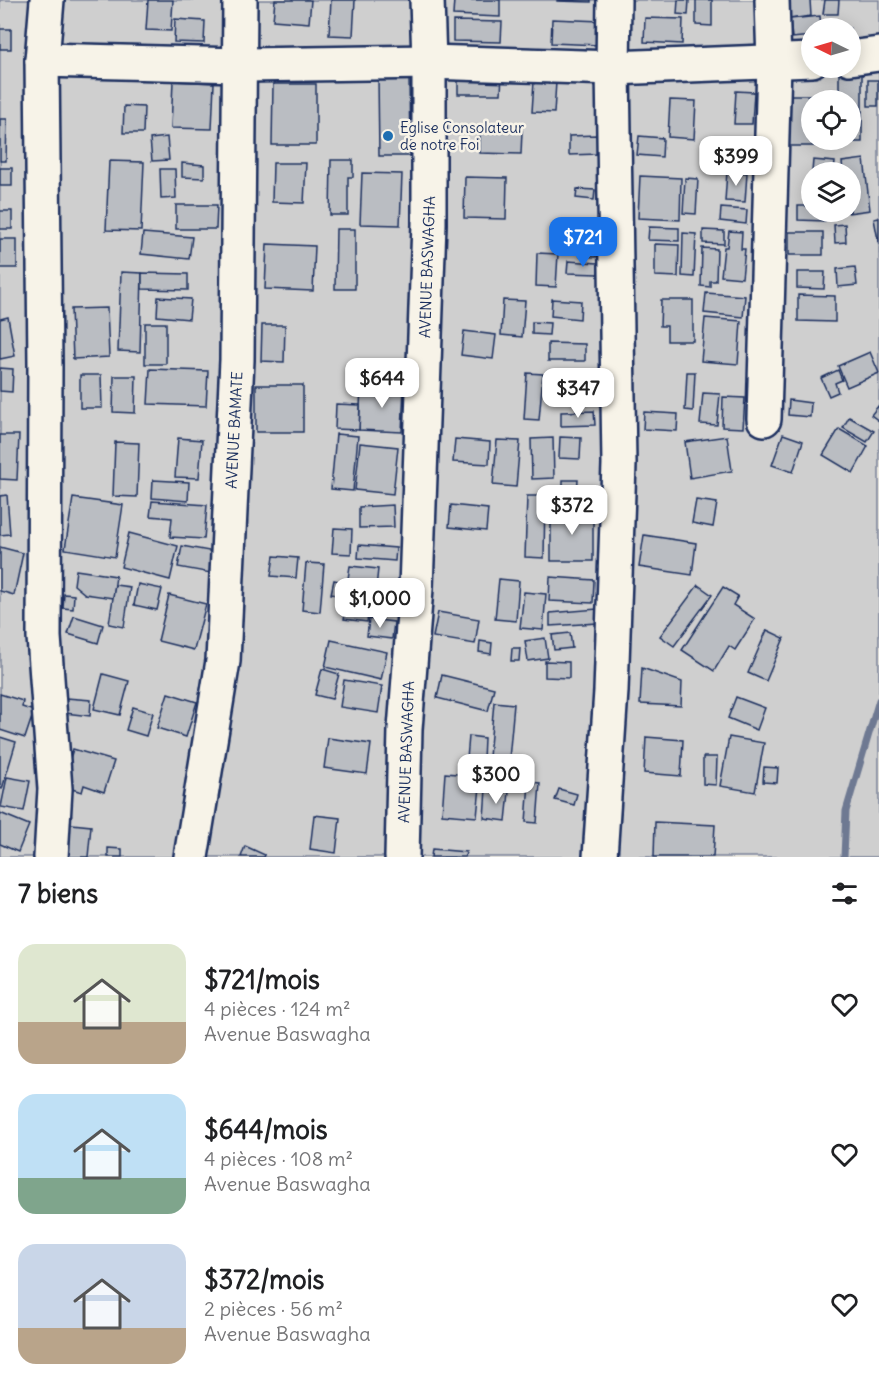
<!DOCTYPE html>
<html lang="fr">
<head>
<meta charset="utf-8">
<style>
	body { margin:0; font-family:Delius,sans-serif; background:#f2f2f2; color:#202124; height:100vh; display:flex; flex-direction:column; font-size:22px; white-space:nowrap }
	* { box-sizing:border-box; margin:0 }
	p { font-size:20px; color:#757577 }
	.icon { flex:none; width:33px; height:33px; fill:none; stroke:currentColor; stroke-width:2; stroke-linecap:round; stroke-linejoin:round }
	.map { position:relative; height:857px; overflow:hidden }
	.side { display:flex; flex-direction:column; background:#fff; flex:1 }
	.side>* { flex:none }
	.needle { width:39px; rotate:275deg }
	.fabs { position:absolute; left:801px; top:18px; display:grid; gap:12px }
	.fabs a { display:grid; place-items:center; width:60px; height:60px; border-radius:50%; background:#fff; box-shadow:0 3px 15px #0003; font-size:30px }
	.price { position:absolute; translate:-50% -51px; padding:0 14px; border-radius:12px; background:#fff; color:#222; font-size:20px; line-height:39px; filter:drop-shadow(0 2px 3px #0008) }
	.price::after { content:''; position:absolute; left:50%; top:36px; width:18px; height:14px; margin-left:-9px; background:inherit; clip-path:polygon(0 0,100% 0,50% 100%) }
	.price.current { background:#1a73e8; color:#fff }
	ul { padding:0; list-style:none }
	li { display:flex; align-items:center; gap:18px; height:150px; padding:0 18px }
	li span { display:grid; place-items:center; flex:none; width:168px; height:120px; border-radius:18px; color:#555 }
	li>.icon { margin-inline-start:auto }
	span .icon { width:72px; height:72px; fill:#fffc; stroke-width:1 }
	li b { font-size:26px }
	h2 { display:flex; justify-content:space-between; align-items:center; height:72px; padding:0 18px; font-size:26px }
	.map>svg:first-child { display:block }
	.green { fill:#cfcfcf; stroke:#757f96; stroke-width:1.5; fill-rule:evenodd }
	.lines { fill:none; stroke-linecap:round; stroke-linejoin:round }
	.stream { stroke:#6e7992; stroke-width:7 }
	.building { fill:#babdc2; stroke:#1b2f5e; stroke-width:1.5 }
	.minor-casing { stroke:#1b2f5e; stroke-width:38 }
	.minor { stroke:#f7f3e8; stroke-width:33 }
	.poi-dot { fill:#1f6fb2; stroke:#f7f3e8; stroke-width:2 }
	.labels { text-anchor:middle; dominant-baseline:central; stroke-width:5; stroke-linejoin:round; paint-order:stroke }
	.poi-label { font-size:15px; fill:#1b2f5e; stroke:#f7f3e8; text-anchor:start }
	.street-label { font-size:15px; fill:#1b2f5e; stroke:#f7f3e8 }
</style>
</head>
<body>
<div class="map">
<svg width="879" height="857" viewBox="0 0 879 857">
	<rect width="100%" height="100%" fill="#eeebe2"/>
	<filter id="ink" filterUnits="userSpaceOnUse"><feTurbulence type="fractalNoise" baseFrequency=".0167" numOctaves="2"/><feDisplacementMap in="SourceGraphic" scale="12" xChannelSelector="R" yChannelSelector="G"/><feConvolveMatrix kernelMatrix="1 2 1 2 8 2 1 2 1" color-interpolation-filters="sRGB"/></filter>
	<g filter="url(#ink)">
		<path class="green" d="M0,0h879v857h-879zM812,28h38v40h-38zM812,100h38v40h-38zM812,172h38v40h-38z"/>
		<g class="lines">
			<polyline class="stream" points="844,857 846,811 879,700"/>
		</g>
		<g class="building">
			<polygon points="148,0 173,0 171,31 146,30"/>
			<polygon points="275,0 311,0 309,23 273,20"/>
			<polygon points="331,0 355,0 353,36 329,35"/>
			<polygon points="454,0 500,0 500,17 453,15"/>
			<polygon points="557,0 591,0 591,2 557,1"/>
			<polygon points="678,0 689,0 688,15 677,14"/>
			<polygon points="696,0 712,0 712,26 696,25"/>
			<polygon points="788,0 810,0 811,16 790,19"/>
			<polygon points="825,0 839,0 838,14 823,14"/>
			<polygon points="820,16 821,28 812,28 812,36 792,38 790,19"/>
			<polygon points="645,18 683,19 682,44 644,42"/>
			<polygon points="175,19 205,21 204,43 174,42"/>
			<polygon points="552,19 601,21 599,45 551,43"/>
			<polygon points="453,21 502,22 501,42 453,41"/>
			<rect x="0" y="29" width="11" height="20"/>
			<polygon points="839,72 862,72 862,142 839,142 839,140 850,140 850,100 839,100"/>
			<polygon points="458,73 502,74 501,94 458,94"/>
			<polygon points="409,76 410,156 379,156 378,77"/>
			<rect x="868" y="80" width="10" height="26"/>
			<polygon points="173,81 214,83 212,129 171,128"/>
			<polygon points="534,81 556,82 554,113 532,112"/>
			<polygon points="273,84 316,84 316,145 272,145"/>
			<polygon points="736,91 754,92 752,124 734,124"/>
			<polygon points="785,95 835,95 835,100 812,100 812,140 835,140 835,146 785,146"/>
			<polygon points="670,100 696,101 694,139 668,137"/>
			<polygon points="124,106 144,107 143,133 123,133"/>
			<polygon points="0,119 7,119 6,161 0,161"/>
			<polygon points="480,130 522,131 521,154 480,153"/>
			<polygon points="597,135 598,154 569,155 569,136"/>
			<polygon points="639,136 663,138 662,157 637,155"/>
			<polygon points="167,137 169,160 152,161 150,139"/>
			<polygon points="864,159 870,210 848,213 850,212 850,172 837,171 843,171 842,162"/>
			<polygon points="331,160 353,160 353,177 348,177 348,215 330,215"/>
			<polygon points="813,160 835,162 834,172 812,172"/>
			<polygon points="109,161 144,162 141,231 106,230"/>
			<polygon points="182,163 204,165 204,178 182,177"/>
			<polygon points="273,163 306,163 304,203 272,202"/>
			<rect x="0" y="168" width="12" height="18"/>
			<polygon points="160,169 175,169 176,198 161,199"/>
			<polygon points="727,171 747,173 745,202 725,201"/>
			<polygon points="362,173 402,174 400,225 360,224"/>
			<polygon points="640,176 681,178 680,220 638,218"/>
			<polygon points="465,177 507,178 506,219 464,218"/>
			<polygon points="685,178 698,179 696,214 683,213"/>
			<polygon points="577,189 595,190 594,200 576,198"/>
			<polygon points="176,205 217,205 216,229 176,229"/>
			<polygon points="798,206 812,206 812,212 825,212 825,221 798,220"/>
			<polygon points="721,208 747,210 746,224 720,221"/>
			<rect x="0" y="211" width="12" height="18"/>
			<polygon points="879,218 879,245 874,219"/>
			<polygon points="845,224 846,242 835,243 834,225"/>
			<polygon points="581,227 597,228 596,257 580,256"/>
			<polygon points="649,227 679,228 679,241 648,240"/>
			<polygon points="336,229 355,229 355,289 335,289"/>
			<polygon points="703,230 724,231 724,244 703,243"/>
			<polygon points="729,231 742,232 741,249 745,249 742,278 721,276 724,247 727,247"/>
			<rect x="789" y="232" width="34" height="23"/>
			<polygon points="143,233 192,237 189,259 141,254"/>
			<polygon points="683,233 696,234 694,277 682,276"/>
			<rect x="0" y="239" width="17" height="29"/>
			<polygon points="267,244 315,246 313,291 265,289"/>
			<polygon points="655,244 679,245 678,277 655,276"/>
			<polygon points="702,248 717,249 716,281 710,281 710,287 701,286"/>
			<polygon points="537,253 558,254 556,287 536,286"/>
			<polygon points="568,261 598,263 598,274 567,273"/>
			<polygon points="855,267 857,285 838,287 837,269"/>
			<polygon points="121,272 142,273 140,352 118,351"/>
			<polygon points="797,272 825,272 824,289 797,288"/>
			<polygon points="142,273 188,274 188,290 142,289"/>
			<polygon points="706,293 745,296 743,317 704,313"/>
			<polygon points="798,295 835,296 835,322 798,321"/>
			<polygon points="158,297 191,299 189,319 157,316"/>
			<polygon points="552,299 581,301 580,319 551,316"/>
			<polygon points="503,300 525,301 522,337 501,335"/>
			<polygon points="661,300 693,300 693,341 667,341 667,326 660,326"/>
			<polygon points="107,308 109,357 73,359 71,309"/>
			<polygon points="8,317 15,356 0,359 0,319"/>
			<polygon points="705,318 741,321 738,364 701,361"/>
			<polygon points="532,322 550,323 549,335 532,334"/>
			<rect x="145" y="323" width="21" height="41"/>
			<polygon points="262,325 285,325 284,362 261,361"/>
			<polygon points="464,331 496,335 493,359 461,355"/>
			<polygon points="548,343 585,344 585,361 548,361"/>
			<polygon points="870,352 879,373 847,387 838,366"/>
			<polygon points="0,368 13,369 12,392 0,391"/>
			<polygon points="150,369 208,371 206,406 148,404"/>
			<polygon points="838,370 842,380 835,383 838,392 829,396 821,378"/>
			<polygon points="687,372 695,372 693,411 685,410"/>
			<polygon points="527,373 543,374 539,420 524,419"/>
			<polygon points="80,375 101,375 102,408 80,408"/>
			<polygon points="114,376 136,376 135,413 113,412"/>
			<rect x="256" y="385" width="47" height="47"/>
			<polygon points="361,385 404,387 402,432 359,430"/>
			<polygon points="703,393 720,394 717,425 700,424"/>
			<polygon points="723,397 745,398 743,428 722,427"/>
			<polygon points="789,400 811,403 810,417 788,415"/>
			<polygon points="336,404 360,405 359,430 335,429"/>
			<polygon points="879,405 879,421 871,415"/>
			<polygon points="594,411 595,425 561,426 561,412"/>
			<polygon points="644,412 678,414 677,431 643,429"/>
			<polygon points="849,417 874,431 867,442 843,428"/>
			<polygon points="839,429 868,446 853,473 823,455"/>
			<polygon points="336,434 358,436 353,491 331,489"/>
			<polygon points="783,434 803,441 793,472 772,465"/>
			<polygon points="0,435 19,435 17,480 0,479"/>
			<polygon points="727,436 732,471 690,478 685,442"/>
			<polygon points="560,437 581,438 580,459 559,458"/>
			<polygon points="178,438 202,440 199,478 175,477"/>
			<polygon points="553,438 554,478 532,479 531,439"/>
			<polygon points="455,439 490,442 489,464 453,462"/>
			<polygon points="497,440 520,441 516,487 493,485"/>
			<polygon points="115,442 139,443 137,497 113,496"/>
			<polygon points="360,443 398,447 393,494 355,490"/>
			<polygon points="153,480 189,482 188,501 152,498"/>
			<polygon points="563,480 578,480 577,493 563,493"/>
			<polygon points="7,495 10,534 0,535 0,496"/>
			<polygon points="527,496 545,496 544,558 525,557"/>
			<polygon points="73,498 123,505 115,557 65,549"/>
			<polygon points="696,500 717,503 713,527 692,523"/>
			<polygon points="152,501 207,505 204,539 170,537 172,518 150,516"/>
			<polygon points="393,505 394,527 359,528 359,507"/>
			<polygon points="451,505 488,509 486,531 449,527"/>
			<rect x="551" y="512" width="42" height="49"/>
			<polygon points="334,528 352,529 351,554 332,553"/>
			<polygon points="129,533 178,546 170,580 121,567"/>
			<polygon points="644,535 696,543 692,575 639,567"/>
			<polygon points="359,545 396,548 395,561 358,558"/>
			<polygon points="182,546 220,553 216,574 178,567"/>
			<polygon points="0,547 23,553 14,595 0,591"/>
			<polygon points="274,556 298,558 296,578 271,576"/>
			<polygon points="306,563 324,564 320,612 302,610"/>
			<polygon points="350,566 378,569 376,588 347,585"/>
			<polygon points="76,570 116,576 113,598 85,594 74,585"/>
			<polygon points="550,577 594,580 593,603 549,601"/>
			<polygon points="499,579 519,581 516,621 495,619"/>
			<polygon points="334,580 344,582 342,596 331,594"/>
			<polygon points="138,584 162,589 157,610 134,605"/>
			<polygon points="115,585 130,587 124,627 109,624"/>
			<polygon points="698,585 712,595 674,646 660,636"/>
			<polygon points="723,587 738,596 733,605 755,619 735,650 729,646 714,671 682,650"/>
			<polygon points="524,592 546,594 543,630 520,628"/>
			<polygon points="64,594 74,595 73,609 63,608"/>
			<polygon points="169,595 206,604 194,650 158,641"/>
			<polygon points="348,596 370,600 367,622 344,619"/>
			<polygon points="597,609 598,623 550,626 550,613"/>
			<polygon points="438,612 479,619 475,644 433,637"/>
			<polygon points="74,616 103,625 98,643 68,634"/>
			<polygon points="369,619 394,622 392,639 367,636"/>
			<polygon points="767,630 784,638 766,681 748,673"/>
			<polygon points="570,633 572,648 554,650 552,635"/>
			<polygon points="545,638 548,658 528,661 525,641"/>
			<polygon points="331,640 387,652 381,680 325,667"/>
			<polygon points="480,641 492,643 491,654 479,652"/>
			<polygon points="512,648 520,648 519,661 511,661"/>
			<polygon points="545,661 569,662 569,678 545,677"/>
			<polygon points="642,668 682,682 681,706 640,704"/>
			<polygon points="322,669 339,674 332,699 315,695"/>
			<polygon points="103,674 129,681 120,715 94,709"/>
			<polygon points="442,675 494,688 488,711 437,698"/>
			<polygon points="344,680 382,686 378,713 340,707"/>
			<polygon points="168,693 197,702 186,737 157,728"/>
			<polygon points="0,694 23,701 22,707 34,711 25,738 0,730"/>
			<polygon points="736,697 765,708 757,730 728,718"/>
			<polygon points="66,698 91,700 90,716 65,713"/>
			<polygon points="494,702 514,704 509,759 489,757"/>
			<polygon points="133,707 153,713 146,736 126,730"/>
			<polygon points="469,736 484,738 483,760 467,759"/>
			<polygon points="0,737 16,742 2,789 0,788"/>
			<polygon points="646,737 683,740 681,776 644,773"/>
			<polygon points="729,737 764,743 755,792 720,786"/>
			<polygon points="328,738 371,744 367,774 324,768"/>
			<polygon points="73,749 114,761 104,792 84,785 82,792 62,786"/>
			<polygon points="703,757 717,757 716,785 703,784"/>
			<polygon points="764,767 778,768 777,783 763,782"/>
			<polygon points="445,773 481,776 477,817 442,814"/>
			<polygon points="7,777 30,781 24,811 1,807"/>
			<polygon points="529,782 540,783 537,823 526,822"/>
			<polygon points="486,789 509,792 506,821 484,818"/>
			<polygon points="559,789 577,794 574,805 555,800"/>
			<polygon points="0,813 29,825 18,852 0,844"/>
			<polygon points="314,815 340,818 336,853 310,849"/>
			<polygon points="655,822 715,825 713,857 654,857"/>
			<polygon points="62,823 91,826 88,857 59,857"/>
			<polygon points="245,846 265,855 264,857 241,857"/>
			<polygon points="108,848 122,849 122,857 108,857"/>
			<polygon points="432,849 466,852 465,857 431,857"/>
		</g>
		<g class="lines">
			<defs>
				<g id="minor">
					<polyline points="47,0 42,60 45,365 44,637 55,789 51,857"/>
					<polyline points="850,58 879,54"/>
					<polyline points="42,60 240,65 429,62 613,68 812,60"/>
					<polyline points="764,419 774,63 772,0"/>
					<polyline points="191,857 223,661 237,360 240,0"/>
					<polyline points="402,857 405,729 416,588 429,224 429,62 427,0"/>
					<polyline points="600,857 611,691 619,464 613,68 614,0"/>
				</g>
			</defs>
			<use href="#minor" class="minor-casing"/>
			<use href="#minor" class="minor"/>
		</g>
	</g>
	<circle class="poi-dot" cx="388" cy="136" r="6"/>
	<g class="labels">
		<g class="poi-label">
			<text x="400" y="127">Eglise Consolateur<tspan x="400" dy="17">de notre Foi</tspan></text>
		</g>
		<g class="street-label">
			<text transform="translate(427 267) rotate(-88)">AVENUE BASWAGHA</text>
			<text transform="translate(234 430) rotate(-87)">AVENUE BAMATE</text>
			<text transform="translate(406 752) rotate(-88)">AVENUE BASWAGHA</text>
		</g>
	</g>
</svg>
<div class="fabs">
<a><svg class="needle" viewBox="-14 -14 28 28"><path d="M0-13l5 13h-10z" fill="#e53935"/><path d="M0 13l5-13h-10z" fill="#757577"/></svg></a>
<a><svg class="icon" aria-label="locate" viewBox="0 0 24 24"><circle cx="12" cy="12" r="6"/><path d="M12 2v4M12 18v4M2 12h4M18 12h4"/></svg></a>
<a><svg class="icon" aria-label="layers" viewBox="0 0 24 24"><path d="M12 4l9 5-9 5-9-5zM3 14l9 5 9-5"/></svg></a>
</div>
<b class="price" style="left:736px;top:187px">$399</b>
<b class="price current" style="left:583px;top:268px">$721</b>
<b class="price" style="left:382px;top:409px">$644</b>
<b class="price" style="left:578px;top:419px">$347</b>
<b class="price" style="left:572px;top:536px">$372</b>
<b class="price" style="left:380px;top:629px">$1,000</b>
<b class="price" style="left:496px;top:805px">$300</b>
</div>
<section class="side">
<h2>7 biens<svg class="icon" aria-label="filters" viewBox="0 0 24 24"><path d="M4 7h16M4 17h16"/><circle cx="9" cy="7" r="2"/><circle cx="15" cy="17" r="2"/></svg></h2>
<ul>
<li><span style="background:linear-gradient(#dfe7d0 65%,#b9a48a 0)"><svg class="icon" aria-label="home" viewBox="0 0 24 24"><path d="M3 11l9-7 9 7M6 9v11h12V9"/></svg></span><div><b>$721/mois</b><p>4 pièces · 124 m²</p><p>Avenue Baswagha</p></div><svg class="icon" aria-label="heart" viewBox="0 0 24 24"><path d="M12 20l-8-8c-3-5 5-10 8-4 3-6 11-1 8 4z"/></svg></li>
<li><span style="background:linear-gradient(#bfe0f5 70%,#7fa58c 0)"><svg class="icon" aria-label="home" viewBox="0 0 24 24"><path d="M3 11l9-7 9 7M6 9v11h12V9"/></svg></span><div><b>$644/mois</b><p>4 pièces · 108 m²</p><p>Avenue Baswagha</p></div><svg class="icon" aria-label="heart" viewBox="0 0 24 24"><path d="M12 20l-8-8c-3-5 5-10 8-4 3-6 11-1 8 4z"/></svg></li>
<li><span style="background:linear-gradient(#c9d6e8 70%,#b9a48a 0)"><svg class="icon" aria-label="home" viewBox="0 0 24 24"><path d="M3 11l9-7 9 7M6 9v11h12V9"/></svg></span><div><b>$372/mois</b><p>2 pièces · 56 m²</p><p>Avenue Baswagha</p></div><svg class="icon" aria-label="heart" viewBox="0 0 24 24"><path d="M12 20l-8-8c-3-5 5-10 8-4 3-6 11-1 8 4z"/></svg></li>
</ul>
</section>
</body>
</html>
